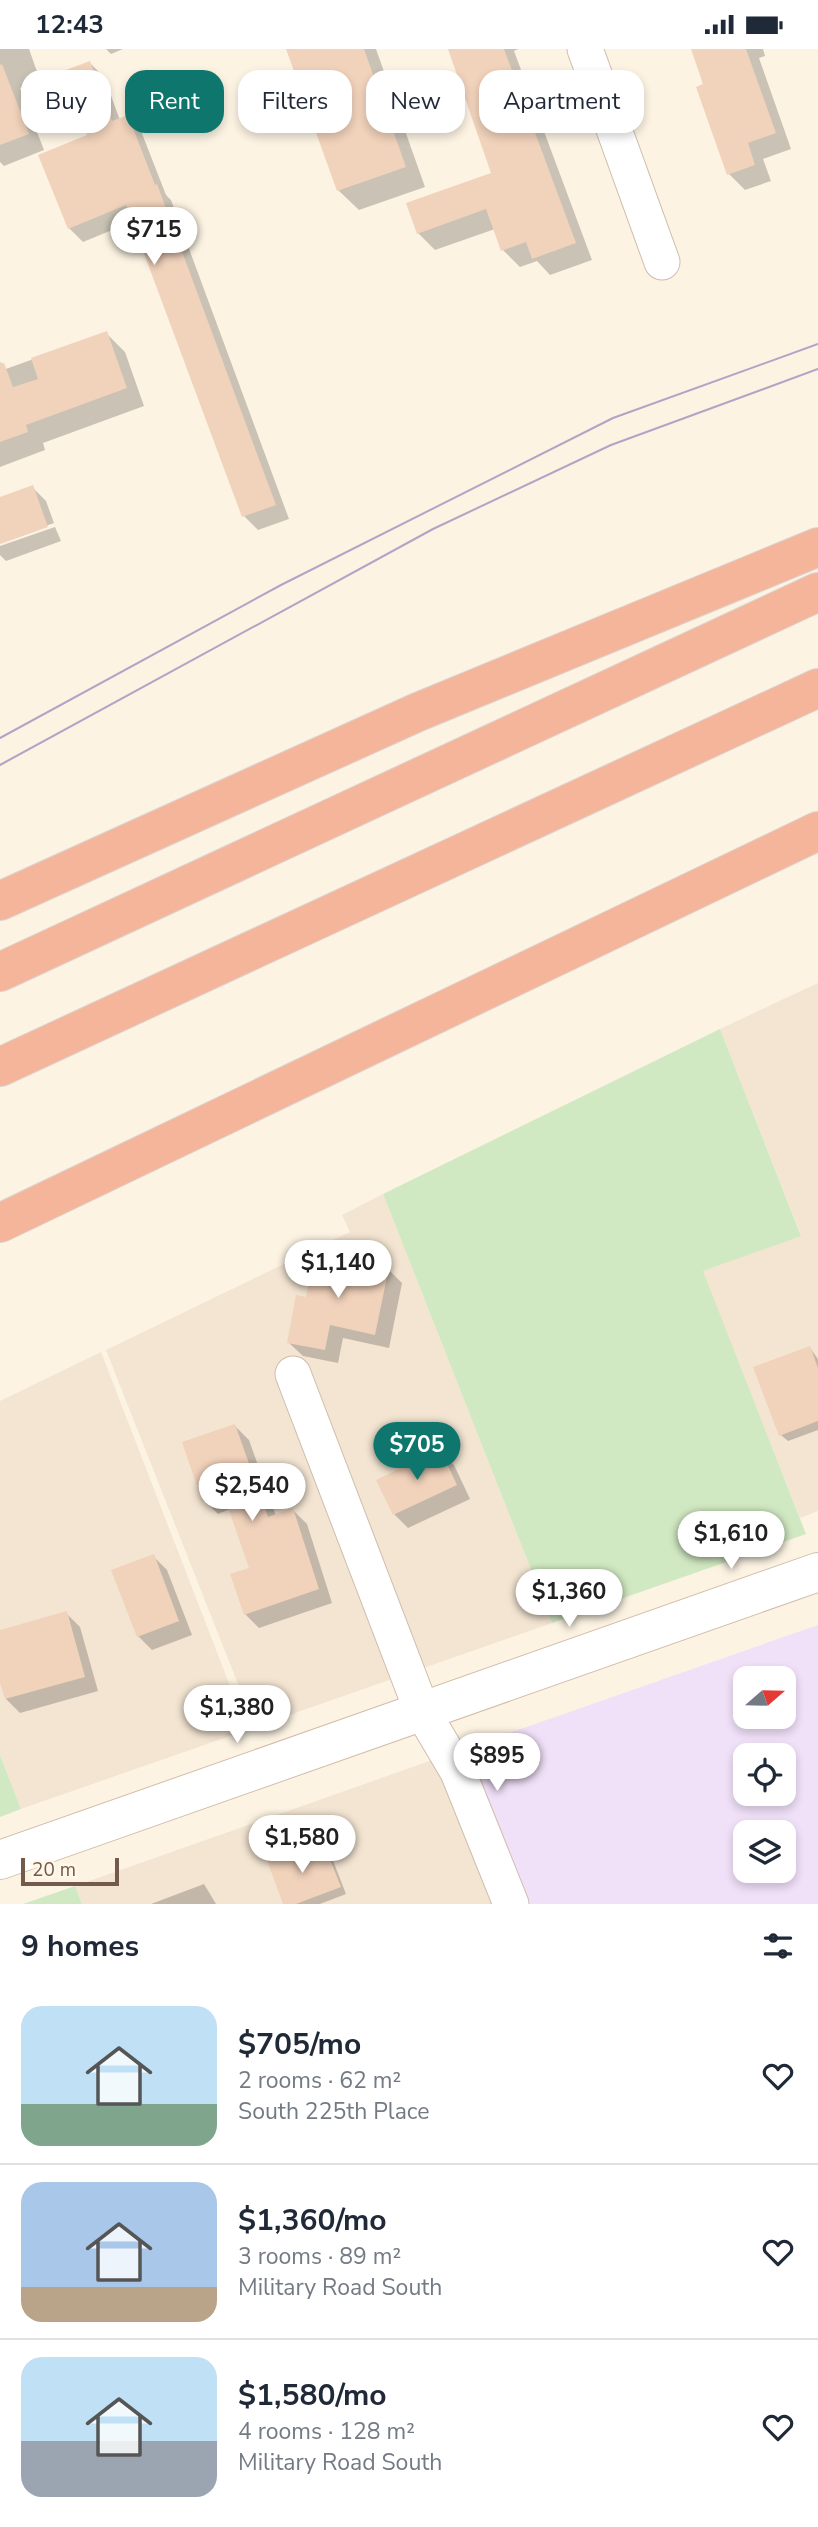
<!DOCTYPE html>
<html lang="en">
<head>
<meta charset="utf-8">
<style>
	body { margin:0; font-family:"Nunito Sans",sans-serif; background:#f6f6f7; color:#1f2937; height:100vh; display:flex; flex-direction:column; font-size:26px; white-space:nowrap }
	* { box-sizing:border-box; margin:0 }
	p { font-size:23px; color:#747a83 }
	.icon { flex:none; width:38px; height:38px; fill:none; stroke:currentColor; stroke-width:2; stroke-linecap:round; stroke-linejoin:round }
	.map { position:relative; height:1855px; overflow:hidden }
	.details { display:flex; flex-direction:column; background:#fff; flex:1 }
	.details>* { flex:none }
	.guide { position:absolute; left:21px; top:21px; width:777px; height:63px; display:flex; gap:14px }
	.needle { width:46px; rotate:70deg }
	.buttons { position:absolute; left:733px; top:1617px; display:grid; gap:14px }
	.buttons a { display:grid; place-items:center; width:63px; height:63px; border-radius:14px; background:#fff; box-shadow:0 4px 10px #0003; font-size:35px }
	.scale { position:absolute; left:21px; bottom:18px; width:98px; box-sizing:border-box; padding-left:7px; border:4px solid #735a4a; border-top:0; font-size:19px; line-height:24px; white-space:nowrap; color:#735a4a; -webkit-text-stroke:5px #fff7e9; paint-order:stroke }
	.price { position:absolute; translate:-50% -60px; padding:0 16px; border-radius:24px; background:#fff; color:#222; font-size:23px; line-height:46px; filter:drop-shadow(0 2px 4px #0008) }
	.price::after { content:''; position:absolute; left:50%; top:42px; width:21px; height:16px; margin-left:-10px; background:inherit; clip-path:polygon(0 0,100% 0,50% 100%) }
	.price.selected { background:#0f766e; color:#fff }
	ul { padding:0; list-style:none }
	li { display:flex; align-items:center; gap:21px; height:175px; padding:0 21px }
	li+li { border-top:2px solid #e0e1e3 }
	li span { display:grid; place-items:center; flex:none; width:196px; height:140px; border-radius:21px; color:#555 }
	li>.icon { margin-inline-start:auto }
	span .icon { width:84px; height:84px; fill:#fffc; stroke-width:1 }
	li b { font-size:30px }
	h2 { display:flex; justify-content:space-between; align-items:center; height:84px; padding:0 21px; font-size:30px }
	.chip { padding:0 24px; border-radius:21px; background:#fff; box-shadow:0 4px 10px #0003; font-size:24px; line-height:63px }
	.chip.selected { background:#0f766e; color:#fff }
	.status { display:flex; justify-content:space-between; align-items:center; height:49px; padding:0 35px; background:#fff; direction:ltr }
	.status svg { height:19px; fill:currentColor }
	.map>svg:first-child { display:block }
	.residential { fill:#f3e5d2 }
	.education { fill:#f0e0f8; fill-rule:evenodd }
	.green { fill:#d1e9c2 }
	.shadow { fill:#0003 }
	.building { fill:#f1d2bb }
	.lines { fill:none; stroke-linecap:round; stroke-linejoin:round }
	.minor-casing { stroke:#cfbdad; stroke-width:37 }
	.secondary-casing { stroke:#d2bdaa; stroke-width:40 }
	.motorway-casing { stroke:#dbd4d0; stroke-width:40 }
	.minor { stroke:#fff; stroke-width:35 }
	.secondary { stroke:#fff; stroke-width:38 }
	.motorway { stroke:#f5b59b; stroke-width:38 }
	.tram { stroke:#b6a2c5; stroke-width:2 }
</style>
</head>
<body>
<div class="status"><b>12:43</b><svg viewBox="0 0 49 12"><path d="M0 12V9h3v3zM5 12V6h3v6zM10 12V3h3v9zM15 12V0h3v12zM26 1h20v11H26zM47 4h2v5h-2z"/></svg></div>
<div class="map">
<svg width="818" height="1855" viewBox="0 0 818 1855">
	<rect width="100%" height="100%" fill="#fcf3e3"/>
	<g class="residential">
		<polygon points="818,934 818,1462 800,1469 702,1222 801,1186 720,980"/>
		<polygon points="383,1145 552,1574 255,1678 106,1301 350,1183 342,1166"/>
		<polygon points="101,1303 247,1681 21,1760 0,1706 0,1352"/>
		<polygon points="458,1702 518,1855 82,1855 75,1837"/>
	</g>
	<path class="education" d="M818,1576v279h-300l-60,-153zM746,1629h38v39h-38zM746,1706h38v39h-38zM746,1783h38v39h-38z"/>
	<g class="green">
		<polygon points="720,980 801,1187 703,1222 806,1485 552,1574 383,1145"/>
		<polygon points="0,1706 21,1760 0,1768"/>
		<polygon points="75,1837 82,1855 23,1855"/>
	</g>
	<g class="shadow">
		<polygon points="0,0 29,0 40,31 20,39 44,101 4,117 0,113"/>
		<polygon points="106,0 123,0 111,5"/>
		<polygon points="288,0 376,0 425,138 359,161 338,141"/>
		<polygon points="450,0 518,0 514,2 592,211 550,226 537,212 520,218 503,201 495,180 435,201 418,184 493,125"/>
		<polygon points="693,0 763,0 765,7 759,9 791,100 763,110 771,132 745,141 729,125"/>
		<polygon points="90,14 104,28 120,71 127,68 141,82 166,146 171,151 289,470 258,481 244,467 134,172 83,193 69,179 89,87"/>
		<polygon points="106,284 125,303 144,357 43,394 45,401 0,418 0,312 3,321"/>
		<polygon points="32,438 46,452 54,474 0,493 0,449"/>
		<polygon points="55,478 61,492 6,512 0,506 0,497"/>
		<polygon points="388,1220 402,1234 389,1299 343,1289 338,1314 303,1307 288,1293 307,1250"/>
		<polygon points="810,1299 818,1310 818,1381 788,1392 781,1386"/>
		<polygon points="235,1377 249,1391 276,1467 293,1461 307,1475 332,1554 259,1579 245,1565 251,1520 230,1460 218,1465 204,1451"/>
		<polygon points="440,1402 454,1416 470,1450 408,1479 394,1465"/>
		<polygon points="153,1507 167,1521 192,1586 152,1601 138,1587"/>
		<polygon points="66,1564 80,1578 98,1642 20,1664 6,1650 0,1627 0,1583"/>
		<polygon points="292,1797 302,1811 326,1802 332,1809 346,1845 320,1855 285,1855"/>
		<polygon points="204,1835 216,1855 151,1855"/>
	</g>
	<g class="building">
		<polygon points="286,0 364,0 406,118 337,142"/>
		<polygon points="448,0 504,0 576,194 532,210 526,193 501,202 486,160 417,185 406,154 491,124"/>
		<polygon points="691,0 746,0 776,84 748,94 755,116 727,126 696,38 703,35"/>
		<polygon points="90,12 112,72 128,66 155,136 157,135 276,456 242,468 126,156 68,180 38,106 87,86 63,22"/>
		<polygon points="2,15 29,85 0,96 0,16"/>
		<polygon points="107,282 127,339 26,376 28,383 0,393 0,314 4,314 13,338 38,330 31,309"/>
		<polygon points="33,436 48,478 0,495 0,448"/>
		<polygon points="315,1203 389,1218 375,1286 330,1276 325,1301 287,1294 296,1246 306,1248"/>
		<polygon points="810,1297 818,1319 818,1372 779,1387 753,1318"/>
		<polygon points="235,1375 268,1468 293,1459 319,1540 244,1566 230,1525 249,1519 223,1444 202,1452 182,1393"/>
		<polygon points="440,1400 457,1436 393,1466 376,1431"/>
		<polygon points="154,1505 179,1572 137,1588 111,1521"/>
		<polygon points="67,1562 85,1628 5,1650 0,1634 0,1581"/>
		<polygon points="293,1795 298,1810 326,1800 341,1838 296,1855 283,1855 265,1806"/>
	</g>
	<g class="lines">
		<defs>
			<g id="minor">
				<polyline points="585,0 662,213"/>
				<polyline points="293,1325 422,1662 458,1723 511,1855"/>
			</g>
			<polyline id="secondary" points="0,1811 818,1523"/>
			<g id="motorway">
				<polyline points="0,852 418,663 818,498"/>
				<polyline points="0,923 818,543"/>
				<polyline points="0,1018 818,639"/>
				<polyline points="0,1174 818,782"/>
			</g>
		</defs>
		<use href="#minor" class="minor-casing"/>
		<use href="#secondary" class="secondary-casing"/>
		<use href="#motorway" class="motorway-casing"/>
		<use href="#minor" class="minor"/>
		<use href="#secondary" class="secondary"/>
		<use href="#motorway" class="motorway"/>
		<g class="tram">
			<polyline points="0,689 281,536 613,369 818,295"/>
			<polyline points="0,716 433,480 611,396 818,320"/>
		</g>
	</g>
</svg>
<div class="buttons">
<a><svg class="needle" viewBox="-14 -14 28 28"><path d="M0-13l5 13h-10z" fill="#e53935"/><path d="M0 13l5-13h-10z" fill="#747a83"/></svg></a>
<a><svg class="icon" aria-label="locate" viewBox="0 0 24 24"><circle cx="12" cy="12" r="6"/><path d="M12 2v4M12 18v4M2 12h4M18 12h4"/></svg></a>
<a><svg class="icon" aria-label="layers" viewBox="0 0 24 24"><path d="M12 4l9 5-9 5-9-5zM3 14l9 5 9-5"/></svg></a>
</div>
<div class="scale">20 m</div>
<b class="price" style="left:154px;top:218px">$715</b>
<b class="price" style="left:338px;top:1251px">$1,140</b>
<b class="price selected" style="left:417px;top:1433px">$705</b>
<b class="price" style="left:252px;top:1474px">$2,540</b>
<b class="price" style="left:731px;top:1522px">$1,610</b>
<b class="price" style="left:569px;top:1580px">$1,360</b>
<b class="price" style="left:237px;top:1696px">$1,380</b>
<b class="price" style="left:497px;top:1744px">$895</b>
<b class="price" style="left:302px;top:1826px">$1,580</b>
<div class="guide">
<a class="chip">Buy</a>
<a class="chip selected">Rent</a>
<a class="chip">Filters</a>
<a class="chip">New</a>
<a class="chip">Apartment</a>
</div>
</div>
<section class="details">
<h2>9 homes<svg class="icon" aria-label="filters" viewBox="0 0 24 24"><path d="M4 7h16M4 17h16"/><circle cx="9" cy="7" r="2"/><circle cx="15" cy="17" r="2"/></svg></h2>
<ul>
<li><span style="background:linear-gradient(#bfe0f5 70%,#7fa58c 0)"><svg class="icon" aria-label="home" viewBox="0 0 24 24"><path d="M3 11l9-7 9 7M6 9v11h12V9"/></svg></span><div><b>$705/mo</b><p>2 rooms · 62 m²</p><p>South 225th Place</p></div><svg class="icon" aria-label="heart" viewBox="0 0 24 24"><path d="M12 20l-8-8c-3-5 5-10 8-4 3-6 11-1 8 4z"/></svg></li>
<li><span style="background:linear-gradient(#a9c7e8 75%,#b9a48a 0)"><svg class="icon" aria-label="home" viewBox="0 0 24 24"><path d="M3 11l9-7 9 7M6 9v11h12V9"/></svg></span><div><b>$1,360/mo</b><p>3 rooms · 89 m²</p><p>Military Road South</p></div><svg class="icon" aria-label="heart" viewBox="0 0 24 24"><path d="M12 20l-8-8c-3-5 5-10 8-4 3-6 11-1 8 4z"/></svg></li>
<li><span style="background:linear-gradient(#bfe0f5 60%,#9aa5b1 0)"><svg class="icon" aria-label="home" viewBox="0 0 24 24"><path d="M3 11l9-7 9 7M6 9v11h12V9"/></svg></span><div><b>$1,580/mo</b><p>4 rooms · 128 m²</p><p>Military Road South</p></div><svg class="icon" aria-label="heart" viewBox="0 0 24 24"><path d="M12 20l-8-8c-3-5 5-10 8-4 3-6 11-1 8 4z"/></svg></li>
</ul>
</section>
</body>
</html>
